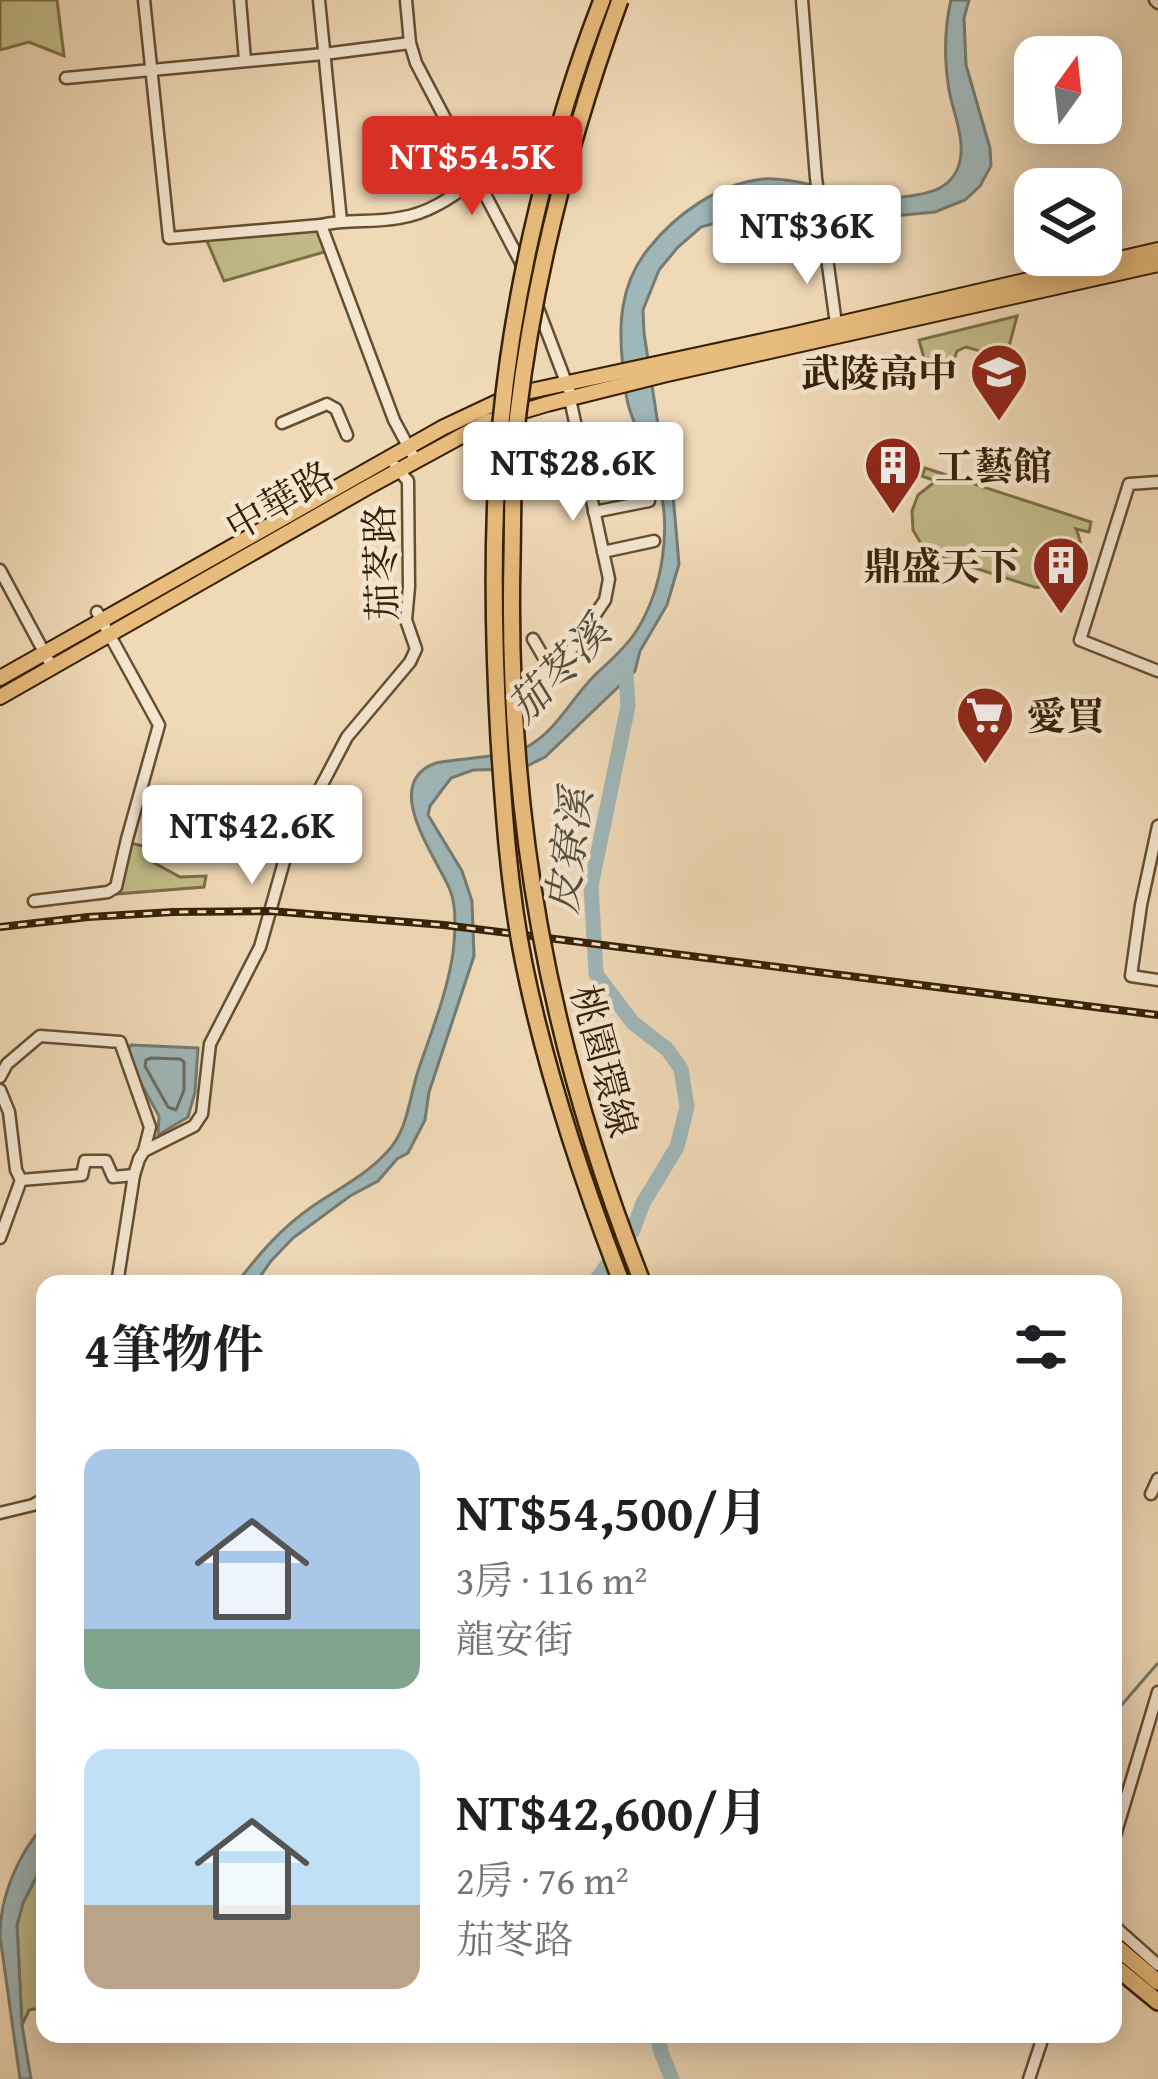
<!DOCTYPE html>
<html lang="zh-TW">
<head>
<meta charset="utf-8">
<style>
	body { margin:0; font-family:"Gentium Book Plus","Noto Serif TC",serif; background:#f2f2f2; color:#202124; height:100vh; display:flex; flex-direction:column; font-size:45px; white-space:nowrap }
	* { box-sizing:border-box; margin:0 }
	p { font-size:39px; color:#757577 }
	.icon { flex:none; width:66px; height:66px; fill:none; stroke:currentColor; stroke-width:2; stroke-linecap:round; stroke-linejoin:round }
	.map { position:relative; flex:1; overflow:hidden }
	.panel { position:absolute; left:36px; top:1275px; width:1086px; height:768px; display:flex; flex-direction:column; background:#fff; border-radius:24px; box-shadow:0 6px 30px #0003 }
	.panel>* { flex:none }
	.needle { width:78px; rotate:15deg }
	.fabs { position:absolute; left:1014px; top:36px; display:grid; gap:24px }
	.fabs a { display:grid; place-items:center; width:108px; height:108px; border-radius:24px; background:#fff; box-shadow:0 6px 30px #0003; font-size:60px }
	.price { position:absolute; translate:-50% -102px; padding:0 27px; border-radius:12px; background:#fff; color:#222; font-size:39px; line-height:78px; filter:drop-shadow(0 3px 6px #0008) }
	.price::after { content:''; position:absolute; left:50%; top:72px; width:36px; height:27px; margin-left:-18px; background:inherit; clip-path:polygon(0 0,100% 0,50% 100%) }
	.price.active { background:#d93025; color:#fff }
	ul { padding:0; list-style:none }
	li { display:flex; align-items:center; gap:36px; height:300px; padding:0 48px }
	li span { display:grid; place-items:center; flex:none; width:336px; height:240px; border-radius:24px; color:#555 }
	li>.icon { margin-inline-start:auto }
	span .icon { width:144px; height:144px; fill:#fffc; stroke-width:1 }
	li b { font-size:51px }
	h2 { display:flex; justify-content:space-between; align-items:center; height:144px; padding:0 48px; font-size:51px }
	.map>svg:first-child { display:block }
	.green { fill:#c2bc89; stroke:#7c6e46; stroke-width:3 }
	.water { fill:#9fb7b9; stroke:#757b71; stroke-width:3 }
	.lines { fill:none; stroke-linecap:round; stroke-linejoin:round }
	.shore { stroke:#6a6c5e; stroke-width:3 }
	.stream { stroke:#757b71; stroke-width:3 }
	.river { stroke:#9fb7b9; stroke-width:15 }
	.minor-casing { stroke:#644f31; stroke-width:15 }
	.major-casing { stroke:#362104; stroke-width:18 }
	.highway-casing { stroke:#362104; stroke-width:20 }
	.minor { stroke:#f5e6d0; stroke-width:10 }
	.major { stroke:#e8bc7c; stroke-width:14 }
	.highway { stroke:#e8bc7c; stroke-width:15 }
	.rail-casing { stroke:#362104; stroke-width:8 }
	.rail { stroke:#f5e6d0; stroke-width:3; stroke-dasharray:9; stroke-linecap:butt }
	.highway-bridge-casing { stroke:#362104; stroke-width:20; stroke-linecap:butt }
	.highway-bridge { stroke:#e8bc7c; stroke-width:15 }
	.labels { text-anchor:middle; dominant-baseline:central; stroke-width:9; stroke-linejoin:round; paint-order:stroke }
	.poi-label { font-size:39px; font-weight:bold; fill:#362104; stroke:#f5e6d0; text-anchor:end }
	.street-label { font-size:39px; fill:#362104; stroke:#f5e6d0 }
	.water-label { font-size:42px; font-style:italic; fill:#564e3a; stroke:#f5e6d0 }
</style>
</head>
<body>
<div class="map">
<svg width="1158" height="2079" viewBox="0 0 1158 2079">
	<rect width="100%" height="100%" fill="#f0d9b7"/>
	<filter id="stains"><feTurbulence type="fractalNoise" baseFrequency=".00167" numOctaves="4"/><feColorMatrix values="0 0 0 0 .2 0 0 0 0 .09 0 0 0 0 .02 0 0 0 .5 -.17"/></filter>
	<radialGradient id="worn" r=".72"><stop offset=".6" stop-color="#630" stop-opacity="0"/><stop offset="1" stop-color="#630" stop-opacity=".3"/></radialGradient>
	<g class="green">
		<polygon points="0,0 57,0 64,56 29,42 0,50"/>
		<polygon points="321,225 331,250 224,281 204,234"/>
		<polygon points="1017,316 1007,354 1001,357 966,347 957,351 952,365 927,369 919,340"/>
		<path d="M925,468l166,54 -2,10 -13,-3c15,33 -6,61 -42,58l-97,-31 -14,-9 -10,-17 -1,-19 6,-16 18,-14 -14,-5z"/>
		<polygon points="130,843 152,848 149,860 180,877 206,876 204,887 116,894"/>
		<polygon points="45,1860 45,2007 29,2010 22,2025 17,1924 23,1903"/>
	</g>
	<g class="water">
		<path d="M951,0h18l-5,18 2,47 24,83 1,18 -11,20 -15,14 -30,12 -103,10 -36,-11 -53,4 -42,12 -23,20 -19,23 -16,40 1,23 16,105 13,57 6,69 -12,41 -27,46 -5,20 -90,86 -24,12 -48,1 -22,8 -21,28 -2,9 34,56 10,30 2,55 -45,136 -4,28 -17,33 -11,6 -19,22 -28,15 -57,42 -22,23 -16,23h-19c23,-30 46,-57 77,-78 25,-17 53,-31 74,-54 22,-23 22,-56 32,-84 13,-38 28,-75 34,-115 2,-17 4,-46 -3,-63 -13,-32 -71,-107 -14,-127 23,-5 71,-6 89,-15 31,-16 46,-49 69,-72 15,-14 32,-29 43,-46 26,-42 35,-103 21,-150 -7,-26 -23,-49 -30,-76 -3,-11 -3,-24 -5,-36 -5,-43 -3,-85 26,-120 27,-34 69,-64 114,-69 18,-1 45,4 62,10 9,4 15,10 25,11 11,3 24,0 36,-1 29,-4 66,-3 74,-38 5,-23 -7,-49 -11,-71 -5,-31 -5,-60 2,-90z"/>
		<polygon points="131,1045 198,1048 195,1092 188,1117 158,1135 159,1116 126,1056"/>
		<path d="M45,1824v36l-22,43 -6,22 5,100 9,54h-11l-20,-143c0,-40 18,-82 45,-112z"/>
	</g>
	<g class="lines">
		<polygon class="shore" points="151,1058 180,1059 184,1062 184,1090 176,1110 168,1107 145,1066 146,1060"/>
		<polyline class="stream" points="1113,1715 1157,1664"/>
		<g class="river">
			<polyline points="596,1284 597,1279 633,1230 643,1203 677,1147 687,1107 681,1069 667,1049 633,1023 596,974 591,886 628,706 625,660"/>
			<polyline points="657,2034 661,2052 672,2079"/>
		</g>
		<defs>
			<g id="minor">
				<path d="M144,0l25,238 152,-13c26,-6 52,-2 78,-7 30,-4 54,-22 78,-39"/>
				<polyline points="240,0 245,60"/>
				<polyline points="319,0 341,221"/>
				<polyline points="406,0 410,43 416,63 520,261 569,390"/>
				<polyline points="802,0 816,178 837,331"/>
				<polyline points="1155,0 1158,3"/>
				<polyline points="66,78 324,54 410,43"/>
				<polyline points="321,225 394,420 416,461"/>
				<polyline points="282,423 327,404 336,409 347,435"/>
				<polyline points="585,472 639,461"/>
				<polyline points="1158,482 1129,484 1080,640 1158,671"/>
				<polyline points="594,512 649,501"/>
				<polyline points="603,552 654,541"/>
				<polyline points="0,570 52,667"/>
				<polyline points="533,639 550,668 559,668 605,600 609,579 570,399"/>
				<polyline points="524,684 556,669"/>
				<polyline points="1158,826 1141,905 1131,976 1158,980"/>
				<polyline points="34,901 108,892 116,887 127,839 159,725 97,612"/>
				<polyline points="0,1077 7,1064 40,1036 120,1042 150,1127 144,1151"/>
				<polyline points="0,1090 9,1112 16,1170 21,1180"/>
				<polyline points="0,1238 21,1180 82,1175 85,1161 106,1161 113,1177 134,1175"/>
				<polyline points="117,1284 134,1175 139,1159 144,1151 194,1126 202,1114 210,1044 260,947 287,851 347,737 410,662 416,649 406,620 409,587 408,481 395,466"/>
				<polyline points="1151,1494 1158,1479"/>
				<polyline points="0,1513 33,1505 45,1498"/>
				<polyline points="1113,1842 1158,1692"/>
				<polyline points="1113,1925 1158,1965"/>
				<polyline points="1029,2079 1044,2034"/>
			</g>
			<g id="major">
				<polyline points="0,678 442,428 512,395 791,335 1158,250"/>
				<polyline points="0,697 368,487 487,422 547,404 663,375 1158,264"/>
			</g>
			<g id="highway">
				<polyline points="1113,1944 1158,1982"/>
				<polyline points="1113,1965 1158,2002"/>
			</g>
		</defs>
		<use href="#minor" class="minor-casing"/>
		<use href="#major" class="major-casing"/>
		<use href="#highway" class="highway-casing"/>
		<use href="#minor" class="minor"/>
		<use href="#major" class="major"/>
		<use href="#highway" class="highway"/>
		<defs>
			<polyline id="rail" points="0,927 88,917 173,912 270,911 444,925 1158,1015"/>
		</defs>
		<use href="#rail" class="rail-casing"/>
		<use href="#rail" class="rail"/>
		<defs>
			<g id="highway-bridge">
				<path d="M602,0c-50,128 -88,285 -101,422 -10,105 -8,212 -2,317 5,75 10,151 25,225 22,109 58,216 98,320"/>
				<path d="M620,0c-49,134 -85,271 -102,413 -6,47 -5,97 -6,145 -6,256 36,487 131,726"/>
			</g>
		</defs>
		<use href="#highway-bridge" class="highway-bridge-casing"/>
		<use href="#highway-bridge" class="highway-bridge"/>
	</g>
	<defs>
		<symbol id="school-pin" viewBox="-11 -11 22 30"><path d="M0 17L-7.5 6A9.5 9.5 0 1 1 7.5 6Z" fill="#8f2418" stroke="#f5e6d0"/><path d="M0-5L7-2L0 1L-7-2ZM-4 1L0 2.5L4 1V4Q0 6-4 4Z" fill="#fff"/></symbol>
		<symbol id="building-pin" viewBox="-11 -11 22 30"><path d="M0 17L-7.5 6A9.5 9.5 0 1 1 7.5 6Z" fill="#8f2418" stroke="#f5e6d0"/><path d="M-4-6H4V6H1V3H-1V6H-4ZM-2.5-4.3h1.7v1.8h-1.7ZM.8-4.3h1.7v1.8H.8ZM-2.5-1h1.7V.8h-1.7ZM.8-1h1.7V.8H.8Z" fill="#fff"/></symbol>
		<symbol id="supermarket-pin" viewBox="-11 -11 22 30"><path d="M0 17L-7.5 6A9.5 9.5 0 1 1 7.5 6Z" fill="#8f2418" stroke="#f5e6d0"/><path d="M-6-5.5h2.5l.6 2H6L4.5 2H-2.5L-4.4-4H-6ZM-1.5 3.2a1.3 1.3 0 1 0 .1 0ZM3 3.2a1.3 1.3 0 1 0 .1 0Z" fill="#fff"/></symbol>
	</defs>
	<g fill-rule="evenodd">
		<use href="#school-pin" x="966" y="339" width="66" height="90"/>
		<use href="#building-pin" x="860" y="432" width="66" height="90"/>
		<use href="#building-pin" x="1028" y="532" width="66" height="90"/>
		<use href="#supermarket-pin" x="952" y="682" width="66" height="90"/>
	</g>
	<g class="labels">
		<g class="poi-label">
			<text x="957" y="372">武陵高中</text>
			<text x="935" y="465" text-anchor="start">工藝館</text>
			<text x="1019" y="565">鼎盛天下</text>
			<text x="1027" y="715" text-anchor="start">愛買</text>
		</g>
		<g class="street-label">
			<text transform="translate(279 500) rotate(-30)">中華路</text>
			<text transform="translate(380 563) rotate(-92)">茄苳路</text>
			<text transform="translate(605 1061) rotate(75)">桃園環線</text>
		</g>
		<g class="water-label">
			<text transform="translate(558 669) rotate(-46)">茄苳溪</text>
			<text transform="translate(568 851) rotate(-83)">皮寮溪</text>
		</g>
	</g>
	<rect width="100%" height="100%" filter="url(#stains)"/>
	<rect width="100%" height="100%" fill="url(#worn)"/>
</svg>
<div class="fabs">
<a><svg class="needle" viewBox="-14 -14 28 28"><path d="M0-13l5 13h-10z" fill="#e53935"/><path d="M0 13l5-13h-10z" fill="#757577"/></svg></a>
<a><svg class="icon" aria-label="layers" viewBox="0 0 24 24"><path d="M12 4l9 5-9 5-9-5zM3 14l9 5 9-5"/></svg></a>
</div>
<b class="price active" style="left:472px;top:218px">NT$54.5K</b>
<b class="price" style="left:807px;top:287px">NT$36K</b>
<b class="price" style="left:573px;top:524px">NT$28.6K</b>
<b class="price" style="left:252px;top:887px">NT$42.6K</b>
<section class="panel">
<h2>4筆物件<svg class="icon" aria-label="filters" viewBox="0 0 24 24"><path d="M4 7h16M4 17h16"/><circle cx="9" cy="7" r="2"/><circle cx="15" cy="17" r="2"/></svg></h2>
<ul>
<li><span style="background:linear-gradient(#a9c7e8 75%,#7fa58c 0)"><svg class="icon" aria-label="home" viewBox="0 0 24 24"><path d="M3 11l9-7 9 7M6 9v11h12V9"/></svg></span><div><b>NT$54,500/月</b><p>3房 · 116 m²</p><p>龍安街</p></div></li>
<li><span style="background:linear-gradient(#bfe0f5 65%,#b9a48a 0)"><svg class="icon" aria-label="home" viewBox="0 0 24 24"><path d="M3 11l9-7 9 7M6 9v11h12V9"/></svg></span><div><b>NT$42,600/月</b><p>2房 · 76 m²</p><p>茄苳路</p></div></li>
</ul>
</section>
</div>
</body>
</html>
